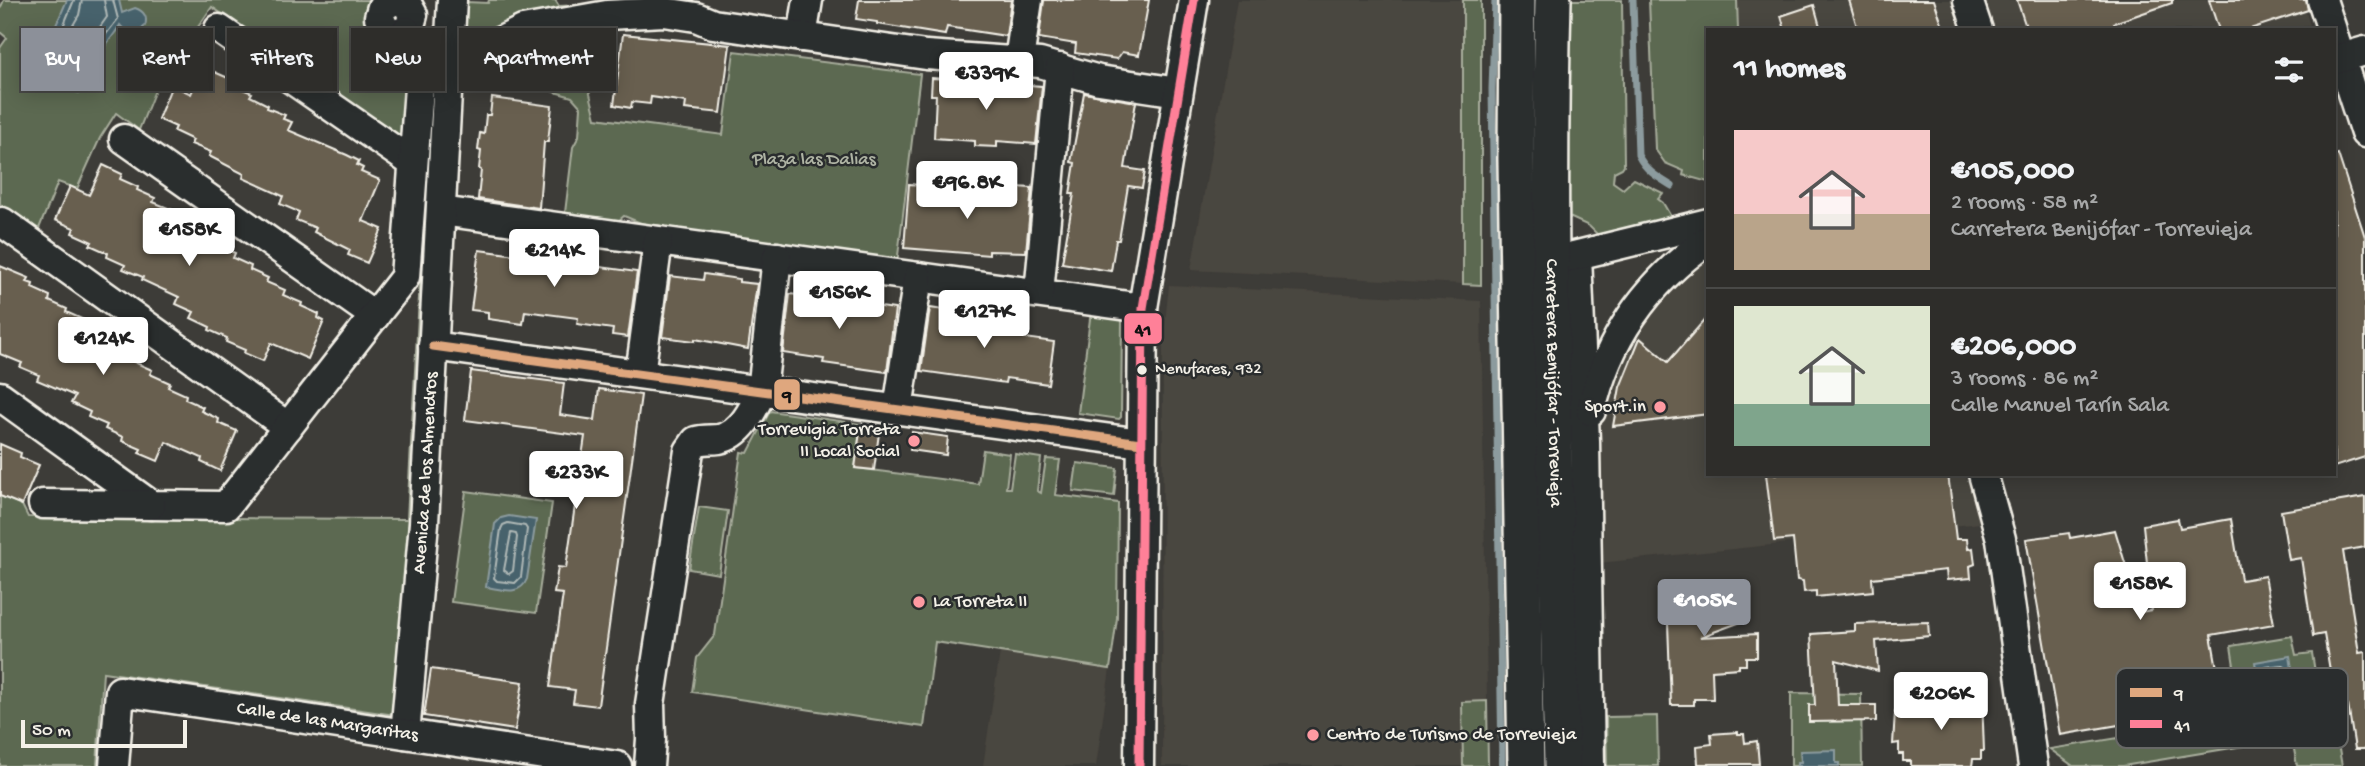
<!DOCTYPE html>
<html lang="en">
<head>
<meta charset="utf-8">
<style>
	body { margin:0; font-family:"Gochi Hand",sans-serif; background:#363532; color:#f1f3f6; height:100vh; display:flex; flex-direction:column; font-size:26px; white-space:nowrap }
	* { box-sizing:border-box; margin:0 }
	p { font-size:23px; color:#a7a8a8 }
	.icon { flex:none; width:38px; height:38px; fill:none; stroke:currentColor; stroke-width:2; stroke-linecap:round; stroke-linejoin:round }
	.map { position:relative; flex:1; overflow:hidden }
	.details { position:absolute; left:1706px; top:28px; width:630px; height:448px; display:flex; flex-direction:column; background:#2e2d2a; border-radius:0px; box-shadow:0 4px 18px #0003,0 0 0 2px #494947 }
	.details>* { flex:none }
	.banner { position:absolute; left:21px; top:28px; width:665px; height:63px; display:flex; gap:14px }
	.scale { position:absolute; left:21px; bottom:18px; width:166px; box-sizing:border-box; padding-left:7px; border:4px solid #f4f1e8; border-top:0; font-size:19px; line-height:24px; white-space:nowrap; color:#f4f1e8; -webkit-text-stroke:5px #2a2d2e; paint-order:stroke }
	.price { position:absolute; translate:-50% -60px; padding:0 16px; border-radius:7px; background:#fff; color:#222; font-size:23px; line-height:46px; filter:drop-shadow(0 2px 4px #0008) }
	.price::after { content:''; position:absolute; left:50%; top:42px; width:21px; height:16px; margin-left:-10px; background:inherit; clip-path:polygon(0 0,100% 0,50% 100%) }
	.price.current { background:#8c9099; color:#fff }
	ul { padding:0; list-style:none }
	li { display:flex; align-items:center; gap:21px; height:175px; padding:0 28px }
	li+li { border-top:2px solid #494947 }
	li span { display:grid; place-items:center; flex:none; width:196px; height:140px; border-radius:0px; color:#555 }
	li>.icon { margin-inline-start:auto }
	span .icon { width:84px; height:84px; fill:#fffc; stroke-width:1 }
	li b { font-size:30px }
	h2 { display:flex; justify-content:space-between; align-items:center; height:84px; padding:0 28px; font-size:30px }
	.chip { padding:0 24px; border-radius:0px; background:#2e2d2a; box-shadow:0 4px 18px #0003,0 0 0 2px #494947; font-size:24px; line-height:63px }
	.chip.current { background:#8c9099; color:#fff }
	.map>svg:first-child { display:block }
	.built { fill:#4a463f }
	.green { fill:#5b6951; stroke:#a8ad9c; stroke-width:2 }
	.water { fill:#47626c; stroke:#8c9b9e; stroke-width:2 }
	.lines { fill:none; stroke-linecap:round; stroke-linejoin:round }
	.shore { stroke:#afb8b6; stroke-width:2 }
	.stream { stroke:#8c9b9e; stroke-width:7 }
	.building { fill:#685f50; stroke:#f4f1e8; stroke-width:2 }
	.minor-casing { stroke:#f4f1e8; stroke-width:33 }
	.major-casing { stroke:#f4f1e8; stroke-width:40 }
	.minor { stroke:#2a2d2e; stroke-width:28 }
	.major { stroke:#2a2d2e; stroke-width:35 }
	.bus-1-casing { stroke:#2a2d2e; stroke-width:14 }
	.bus-2-casing { stroke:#2a2d2e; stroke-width:14 }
	.bus-1 { stroke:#dfa77e; stroke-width:9 }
	.bus-2 { stroke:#ff8098; stroke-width:9 }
	.bus-dot { fill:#f4f1e8; stroke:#2a2d2e; stroke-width:2.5 }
	.poi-dot { fill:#ff9aa2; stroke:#2a2d2e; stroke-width:2.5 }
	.labels { text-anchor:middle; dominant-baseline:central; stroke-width:5; stroke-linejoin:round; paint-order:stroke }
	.bus-label { font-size:17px; fill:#f4f1e8; stroke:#2a2d2e; text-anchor:start }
	.park-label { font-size:19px; fill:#afb4a4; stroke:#2a2d2e }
	.street-label { font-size:19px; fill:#f4f1e8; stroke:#2a2d2e }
	.poi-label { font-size:19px; fill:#f4f1e8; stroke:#2a2d2e; text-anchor:end }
	.key { fill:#2a2d2e; stroke:#676866; stroke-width:2 }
	.key-label { font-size:19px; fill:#f4f1e8 }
	.line-badge { stroke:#2a2d2e; stroke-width:2.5 }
	.pale-badge-label { font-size:19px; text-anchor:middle; font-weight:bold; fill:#111 }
</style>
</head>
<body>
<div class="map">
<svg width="2365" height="766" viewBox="0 0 2365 766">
	<rect width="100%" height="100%" fill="#3d3c38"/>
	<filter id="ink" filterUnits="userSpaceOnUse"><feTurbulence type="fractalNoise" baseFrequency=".0143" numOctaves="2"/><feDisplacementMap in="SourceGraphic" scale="14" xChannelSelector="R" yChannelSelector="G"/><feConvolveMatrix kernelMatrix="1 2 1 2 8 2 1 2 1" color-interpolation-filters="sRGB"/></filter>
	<g filter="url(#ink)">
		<g class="built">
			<polygon points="1237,0 1463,0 1463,284 1191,270"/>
			<polygon points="1737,0 2302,0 2310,25 2295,30 1738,30"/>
			<polygon points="1708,251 1708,474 1965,474 1981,523 1599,563 1597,418 1624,338"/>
			<polygon points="1169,285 1481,301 1487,701 1462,702 1463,766 1162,766 1163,341"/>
			<polygon points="1000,652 1110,669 1096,766 983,766"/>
		</g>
		<g class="green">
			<polygon points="4,0 371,0 396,41 410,59 404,143 212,7 198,27 200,35 178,88 159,80 139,130 116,113 100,138 77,189 58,182 38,231 0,204 0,48 7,38 0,32 0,9"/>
			<polygon points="489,0 555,0 559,6 584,5 606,17 588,86 596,118 723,135 734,51 920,74 897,264 679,239 624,216 610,228 564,221 573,147 579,136 581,107 572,97 534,86 524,91 462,81 466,2 488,3"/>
			<polygon points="1463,0 1481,0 1481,285 1463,284"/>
			<polygon points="1568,0 1622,0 1624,165 1622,168 1614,172 1613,182 1623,189 1634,179 1663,193 1658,199 1663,203 1670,215 1661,221 1600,237 1589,226 1567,216"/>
			<polygon points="1649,0 1737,0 1738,30 1708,30 1708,182 1683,175 1684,171 1665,163 1655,149"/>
			<polygon points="422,51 437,68 414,530 395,715 103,672 97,766 0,766 0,491 3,497 22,505 28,517 407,519 431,75"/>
			<polygon points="1091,311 1122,319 1121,417 1119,419 1078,413"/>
			<polygon points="770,411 861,424 855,468 978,484 983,450 1010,454 1006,488 1010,488 1015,454 1041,458 1037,491 1041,493 1046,459 1060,460 1055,495 1118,503 1117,618 1110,669 935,642 924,727 692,692 697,658 715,635 741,452 748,453"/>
			<polygon points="1077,463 1117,468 1114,496 1073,491"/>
			<polygon points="466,491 552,503 536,613 451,602"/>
			<polygon points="699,507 728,511 719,574 689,569"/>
			<polygon points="2292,636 2296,655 2312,653 2323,723 2334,722 2342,766 2297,766 2292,738 2123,766 2073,766 2050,749 2242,718 2231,646"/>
			<polygon points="1791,693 1861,694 1862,766 1791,766"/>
			<polygon points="1487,701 1488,766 1463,766 1462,702"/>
			<polygon points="1657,716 1658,766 1607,766 1606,717"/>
		</g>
		<g class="water">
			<path d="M67,0h52l3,13 13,-5c9,3 13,9 10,18l-8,8 -11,-2 -6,-7c-5,9 -12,16 -17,25 -9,16 -2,37 -24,43l-16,-5 -6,-14 3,-23 -7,-19z"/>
			<path d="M509,516l27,4 -9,59c-7,18 -26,10 -41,8l9,-63 6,-6z"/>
			<path d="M2290,656l9,56 12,-2 9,10 -1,9c-7,7 -14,8 -22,2l-3,-12 -29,5 -10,-62z"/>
			<polygon points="1836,750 1836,763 1839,763 1839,766 1798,766 1798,762 1801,762 1800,751"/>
		</g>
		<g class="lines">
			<g class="shore">
				<polyline points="74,0 60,34 67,50 66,79 71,85 78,86 88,80 96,47 118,19 113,0"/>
				<polyline points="82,0 79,15 69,32 75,49 73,73 77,77 81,75 88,44 107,17 104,0"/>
				<polygon points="508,523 525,526 527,529 521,577 515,583 497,581 494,578 501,529 503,525"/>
				<polygon points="511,533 516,534 517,537 513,571 509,574 504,570"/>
				<polygon points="2281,665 2285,667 2292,710 2289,713 2273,715 2270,713 2264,670 2266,667"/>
			</g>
			<g class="stream">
				<polyline points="1495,0 1492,89 1502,766"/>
				<path d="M1633,0l5,155c8,16 19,22 34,31"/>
			</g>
		</g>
		<g class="building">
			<polygon points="859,0 1011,0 1006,36 947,27 945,35 877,24 877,22 856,19"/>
			<polygon points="1044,0 1149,0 1139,55 1122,52 1117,59 1075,53 1076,44 1039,38"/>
			<polygon points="1849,0 1934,0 1944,30 1858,30"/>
			<polygon points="2017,0 2172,0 2172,3 2114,23 2116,30 2027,30"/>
			<polygon points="2209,0 2306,0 2308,10 2247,30 2219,30"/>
			<polygon points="1814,5 1821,30 1785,30 1781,16"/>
			<polygon points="623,34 730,45 721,113 685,109 686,102 651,97 650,104 632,102 631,108 614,105"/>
			<polygon points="203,67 242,84 240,88 252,93 250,96 268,105 267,108 285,115 283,119 292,122 288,130 347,155 359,161 357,165 363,168 361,172 380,180 363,221 382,229 367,263 348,255 350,250 314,232 316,228 296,220 299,212 280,204 283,196 243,178 244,174 209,156 211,152 191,144 193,140 174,131 176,127 158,119 172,85 191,94"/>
			<polygon points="932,78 1042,86 1036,144 997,141 997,147 975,146 975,141 934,138 936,95 931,95"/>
			<polygon points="1084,93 1136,102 1125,168 1145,171 1142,188 1128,186 1119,240 1116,240 1111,271 1062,263 1074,194 1070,194 1075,163 1071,162"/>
			<polygon points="492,98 552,106 548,142 544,142 539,208 478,199 481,170 479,169 481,151 478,150 480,133 484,134 486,115 490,115"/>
			<polygon points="2338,154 2365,237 2365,457 2334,467 2334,155"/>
			<polygon points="103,165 122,174 120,179 138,187 137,190 155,198 153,202 173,210 171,214 191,223 188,229 217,242 216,245 235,253 233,258 251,266 250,270 268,278 266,282 285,290 283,295 302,303 301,306 319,314 318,318 324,321 308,359 271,343 263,361 244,353 245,350 226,342 227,338 209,330 210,327 191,318 194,312 176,304 179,297 142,280 143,277 123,269 125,265 107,257 108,253 90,245 92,242 72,233 74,228 55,220 70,186 89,195"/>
			<polygon points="909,184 952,188 952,192 994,196 995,191 1016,192 1016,187 1032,188 1026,252 989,251 989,255 904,248"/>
			<polygon points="479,250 532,257 534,250 551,252 587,257 586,265 637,272 628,337 612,335 613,329 577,324 578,318 525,311 523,324 488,319 488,312 471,310"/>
			<polygon points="0,266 29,278 27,282 33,284 32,288 50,296 49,301 67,309 66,312 84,320 80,330 119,346 117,350 135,358 134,362 152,370 150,374 170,383 168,387 186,395 185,399 203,407 201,411 219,419 218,423 237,431 220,471 201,462 202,458 166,442 158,461 139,453 141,449 122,441 123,437 105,429 107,425 88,417 90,412 71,403 75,396 37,380 39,375 20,367 22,363 0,354"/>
			<polygon points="704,274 739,279 739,282 757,284 748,349 695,339 695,341 662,337 670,276 703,280"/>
			<polygon points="807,290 854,297 853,303 895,309 887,372 823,363 824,359 783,353 790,294 806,296"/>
			<polygon points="930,308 972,314 971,319 1026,327 1025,338 1054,342 1048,384 1006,378 1005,383 921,371"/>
			<polygon points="1708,316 1708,414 1613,426 1620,387 1640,338 1668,362"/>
			<polygon points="471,371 564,383 560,415 595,420 599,389 641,395 598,706 573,703 575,690 550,687 563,594 554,593 558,567 566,568 585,436 465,420"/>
			<polygon points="861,424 880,426 874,470 855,468"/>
			<polygon points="912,432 948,437 946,455 910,450"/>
			<polygon points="0,444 21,453 20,457 39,465 22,505 0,496"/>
			<polygon points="1766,474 1948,474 1956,539 1967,539 1968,549 1973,548 1975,564 1970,566 1971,578 1947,580 1946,570 1872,578 1873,591 1816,597 1816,591 1804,592 1803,581 1797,580 1793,539 1774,541"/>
			<polygon points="2365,497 2365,547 2343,551 2359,653 2365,652 2365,749 2355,749 2348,705 2336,707 2324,634 2313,636 2301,558 2289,560 2281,511"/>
			<polygon points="2178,519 2180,528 2231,519 2241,580 2265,576 2274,624 2211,635 2224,707 2060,735 2026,539 2069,533 2070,538 2115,530 2140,612 2152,610 2143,525"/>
			<polygon points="1698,582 1740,582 1741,622 1700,637 1757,634 1757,657 1746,657 1746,665 1739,665 1739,668 1712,670 1713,699 1694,699 1694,705 1671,705 1667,596 1691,595 1691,586 1698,586"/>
			<polygon points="1928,622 1929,636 1876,641 1878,671 1836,660 1838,705 1876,705 1876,721 1809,722 1809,705 1815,705 1811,634 1855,631 1855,624"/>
			<polygon points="431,669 523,682 515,730 424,716"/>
			<polygon points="1982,696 1984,751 1981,751 1981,759 1973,759 1972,766 1911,766 1911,761 1903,761 1903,754 1899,754 1899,743 1893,744 1895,712 1906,711 1906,704 1913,704 1913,700"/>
			<polygon points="1738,732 1738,734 1744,734 1745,743 1757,741 1759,764 1698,764 1697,746 1712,744 1711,734"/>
		</g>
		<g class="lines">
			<defs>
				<g id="minor">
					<polyline points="395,0 382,7 379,17 386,31 396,34 409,29 413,15 407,4 398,0"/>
					<polyline points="1968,0 1978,30"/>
					<polyline points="2322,0 2332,30"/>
					<polyline points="219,29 413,163"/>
					<polyline points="802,37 808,0"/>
					<polyline points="2334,38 2365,133"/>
					<polyline points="449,60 477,53 523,30 607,15 664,12 696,17 713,24 926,55 1040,63 1099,80 1178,92"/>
					<polyline points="1019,60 1028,0"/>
					<polyline points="2334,60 2365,51"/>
					<polyline points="124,139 375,316"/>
					<polyline points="441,211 1143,308"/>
					<polyline points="2,222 288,427"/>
					<polyline points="1577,256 1585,441 1590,766"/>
					<polyline points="1561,259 1708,223"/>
					<polyline points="1039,293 1060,68"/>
					<polyline points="433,346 1141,443"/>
					<polyline points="640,374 658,241"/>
					<polyline points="0,396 151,505 226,506 405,277 420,74 406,31"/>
					<polyline points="898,409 918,277"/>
					<path d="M1591,411c16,-72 57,-129 117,-171"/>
					<polyline points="1983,474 2001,539 2033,766"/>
					<polyline points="43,504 151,505"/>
					<path id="s1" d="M405,734l19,-211 28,-523"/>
					<path id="s2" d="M114,766l6,-75 497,75"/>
					<path d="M649,766l2,-27 -1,-35 39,-253 7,-10c8,-2 15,-1 23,-2 22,-4 34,-29 43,-48l15,-134"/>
					<polyline points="1139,766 1143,308 1194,0"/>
				</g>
				<g id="major">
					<polyline points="1517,0 1516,159 1526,766"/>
					<path id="s3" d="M1553,0c-7,255 3,511 9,766"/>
				</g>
			</defs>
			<use href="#minor" class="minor-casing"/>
			<use href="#major" class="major-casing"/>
			<use href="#minor" class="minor"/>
			<use href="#major" class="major"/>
			<defs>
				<polyline id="bus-1" points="433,346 1141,443"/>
				<polyline id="bus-2" points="1139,766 1143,308 1194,0"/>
			</defs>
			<use href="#bus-1" class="bus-1-casing"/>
			<use href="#bus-2" class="bus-2-casing"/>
			<use href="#bus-1" class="bus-1"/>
			<use href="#bus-2" class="bus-2"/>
		</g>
	</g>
	<circle class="bus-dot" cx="1142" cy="370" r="6"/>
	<g class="poi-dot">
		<circle cx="1660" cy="407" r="7"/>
		<circle cx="914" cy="441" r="7"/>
		<circle cx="919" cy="602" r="7"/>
		<circle cx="1313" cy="735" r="7"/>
	</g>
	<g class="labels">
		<g class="bus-label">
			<text x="1155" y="370">Nenufares, 932</text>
		</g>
		<g class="park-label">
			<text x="814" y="160">Plaza las Dalias</text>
		</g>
		<g class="street-label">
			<text stroke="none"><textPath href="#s3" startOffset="383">Carretera Benijófar - Torrevieja</textPath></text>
			<text stroke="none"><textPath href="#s1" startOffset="262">Avenida de los Almendros</textPath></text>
			<text stroke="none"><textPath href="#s2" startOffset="285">Calle de las Margaritas</textPath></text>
		</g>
		<g class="poi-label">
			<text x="1646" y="407">Sport.in</text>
			<text x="900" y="430">Torrevigia Torreta<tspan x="900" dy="22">II Local Social</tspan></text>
			<text x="933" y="602" text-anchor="start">La Torreta II</text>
			<text x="1327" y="735" text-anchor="start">Centro de Turismo de Torrevieja</text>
		</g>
	</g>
	<rect x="2116" y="668" width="232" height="80" rx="10" class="key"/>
	<rect x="2130" y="688" width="32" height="9" fill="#dfa77e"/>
	<rect x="2130" y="720" width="32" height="8" fill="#ff8098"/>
	<g class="key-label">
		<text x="2174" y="699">9</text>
		<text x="2174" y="731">41</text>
	</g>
	<g class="line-badge">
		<rect x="1123" y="312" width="40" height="33" rx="7" fill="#ff8098"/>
		<rect x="773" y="378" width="28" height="33" rx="7" fill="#dfa77e"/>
	</g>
	<g class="pale-badge-label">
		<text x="1143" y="335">41</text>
		<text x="787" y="401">9</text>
	</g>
</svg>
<div class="scale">50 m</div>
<b class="price" style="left:986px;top:112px">€339K</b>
<b class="price" style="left:967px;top:221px">€96.8K</b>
<b class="price" style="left:189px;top:268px">€158K</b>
<b class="price" style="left:554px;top:289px">€214K</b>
<b class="price" style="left:839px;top:331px">€156K</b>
<b class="price" style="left:984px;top:350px">€127K</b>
<b class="price" style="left:103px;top:377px">€124K</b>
<b class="price" style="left:576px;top:511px">€233K</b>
<b class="price" style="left:2140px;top:622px">€158K</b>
<b class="price current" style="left:1704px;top:639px">€105K</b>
<b class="price" style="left:1941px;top:732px">€206K</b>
<div class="banner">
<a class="chip current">Buy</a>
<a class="chip">Rent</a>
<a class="chip">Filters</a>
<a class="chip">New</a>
<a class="chip">Apartment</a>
</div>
<section class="details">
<h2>11 homes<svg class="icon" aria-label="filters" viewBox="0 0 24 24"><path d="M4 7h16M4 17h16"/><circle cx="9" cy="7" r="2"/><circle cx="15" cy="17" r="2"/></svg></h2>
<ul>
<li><span style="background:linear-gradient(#f6c9c9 60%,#b9a48a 0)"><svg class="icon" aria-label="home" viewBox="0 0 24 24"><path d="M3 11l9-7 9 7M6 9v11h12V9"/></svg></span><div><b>€105,000</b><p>2 rooms · 58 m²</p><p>Carretera Benijófar - Torrevieja</p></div></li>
<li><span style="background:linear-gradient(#dfe7d0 70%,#7fa58c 0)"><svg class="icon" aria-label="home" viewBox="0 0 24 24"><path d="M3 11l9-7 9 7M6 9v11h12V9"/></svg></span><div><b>€206,000</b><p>3 rooms · 86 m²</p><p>Calle Manuel Tarín Sala</p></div></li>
</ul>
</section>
</div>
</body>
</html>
